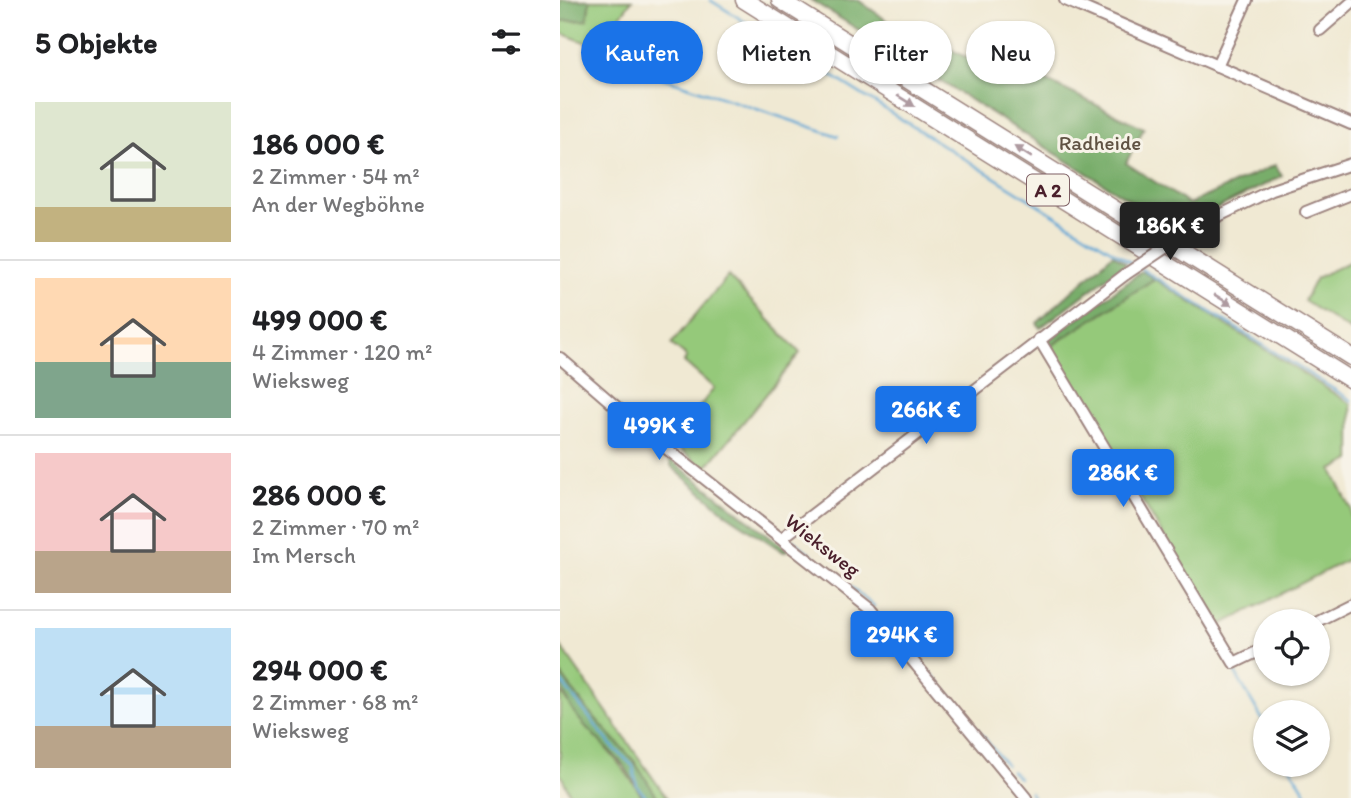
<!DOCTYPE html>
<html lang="de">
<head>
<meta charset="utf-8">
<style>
	body { margin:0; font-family:Itim,sans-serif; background:#f6f6f6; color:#202124; height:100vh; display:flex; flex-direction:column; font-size:26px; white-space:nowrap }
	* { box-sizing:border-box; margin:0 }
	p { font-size:23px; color:#757577 }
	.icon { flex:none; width:38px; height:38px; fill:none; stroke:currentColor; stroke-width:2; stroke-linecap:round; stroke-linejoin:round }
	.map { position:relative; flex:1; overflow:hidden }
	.details { display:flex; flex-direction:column; background:#fff; width:560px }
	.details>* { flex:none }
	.guide { position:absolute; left:21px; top:21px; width:665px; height:63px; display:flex; gap:14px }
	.controls { position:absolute; left:693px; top:609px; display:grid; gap:14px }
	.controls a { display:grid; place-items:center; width:77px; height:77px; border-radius:50%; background:#fff; box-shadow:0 2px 5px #0004; font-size:35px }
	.price { position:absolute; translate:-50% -60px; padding:0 16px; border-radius:7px; background:#1a73e8; color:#fff; font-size:23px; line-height:46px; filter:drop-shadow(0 2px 4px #0008) }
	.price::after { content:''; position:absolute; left:50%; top:42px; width:21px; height:16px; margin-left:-10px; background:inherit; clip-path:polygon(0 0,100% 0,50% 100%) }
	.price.selected { background:#222; color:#fff }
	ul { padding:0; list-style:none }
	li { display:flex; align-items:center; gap:21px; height:175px; padding:0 35px }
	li+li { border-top:2px solid #e0e0e0 }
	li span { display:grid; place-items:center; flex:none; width:196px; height:140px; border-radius:0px; color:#555 }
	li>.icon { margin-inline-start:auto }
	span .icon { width:84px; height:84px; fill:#fffc; stroke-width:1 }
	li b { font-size:30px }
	h2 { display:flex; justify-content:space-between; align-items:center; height:84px; padding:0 35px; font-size:30px }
	.chip { padding:0 24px; border-radius:32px; background:#fff; box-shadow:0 2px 5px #0004; font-size:24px; line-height:63px }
	.chip.selected { background:#1a73e8; color:#fff }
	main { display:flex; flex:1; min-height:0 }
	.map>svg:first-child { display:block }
	.green { fill:#95c97a; stroke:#707452; stroke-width:2 }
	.forest { fill:#78ad6a; stroke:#61664a; stroke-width:2 }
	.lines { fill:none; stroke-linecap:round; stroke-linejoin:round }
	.stream { stroke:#5da6d4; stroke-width:2.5 }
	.minor-casing { stroke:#9d847f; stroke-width:14 }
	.highway-casing { stroke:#9d847f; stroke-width:19 }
	.minor { stroke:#fff; stroke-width:10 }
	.highway { stroke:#fff; stroke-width:16 }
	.minor-bridge-casing { stroke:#9d847f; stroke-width:14; stroke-linecap:butt }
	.minor-bridge { stroke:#fff; stroke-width:10 }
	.oneway { fill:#ae9aa0 }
	.labels { text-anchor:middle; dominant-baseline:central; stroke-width:6; stroke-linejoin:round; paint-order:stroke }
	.shield { fill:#f7f3e8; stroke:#7e5f64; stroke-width:2 }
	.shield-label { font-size:19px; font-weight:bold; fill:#4a1f2b }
	.park-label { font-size:21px; fill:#605243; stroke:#f7f3e8 }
	.street-label { font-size:21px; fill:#4a1f2b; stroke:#f7f3e8 }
</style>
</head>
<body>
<main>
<section class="details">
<h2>5 Objekte<svg class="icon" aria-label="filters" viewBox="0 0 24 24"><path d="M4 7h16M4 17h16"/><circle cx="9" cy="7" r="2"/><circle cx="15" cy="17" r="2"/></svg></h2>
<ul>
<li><span style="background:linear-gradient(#dfe7d0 75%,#c2b280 0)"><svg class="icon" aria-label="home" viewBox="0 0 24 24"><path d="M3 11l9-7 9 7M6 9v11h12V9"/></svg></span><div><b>186 000 €</b><p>2 Zimmer · 54 m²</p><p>An der Wegböhne</p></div></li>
<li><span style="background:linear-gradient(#ffd9b3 60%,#7fa58c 0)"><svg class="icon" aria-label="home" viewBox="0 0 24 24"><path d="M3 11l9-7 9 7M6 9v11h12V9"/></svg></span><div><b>499 000 €</b><p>4 Zimmer · 120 m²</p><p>Wieksweg</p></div></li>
<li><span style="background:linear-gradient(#f6c9c9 70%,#b9a48a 0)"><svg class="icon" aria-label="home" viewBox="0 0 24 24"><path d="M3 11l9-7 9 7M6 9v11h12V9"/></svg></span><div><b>286 000 €</b><p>2 Zimmer · 70 m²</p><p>Im Mersch</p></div></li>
<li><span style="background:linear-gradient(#bfe0f5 70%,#b9a48a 0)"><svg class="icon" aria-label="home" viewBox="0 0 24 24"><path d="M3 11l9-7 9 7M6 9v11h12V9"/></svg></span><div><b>294 000 €</b><p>2 Zimmer · 68 m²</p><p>Wieksweg</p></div></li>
</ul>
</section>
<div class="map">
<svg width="791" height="798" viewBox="0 0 791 798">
	<rect width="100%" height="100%" fill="#f7f3e8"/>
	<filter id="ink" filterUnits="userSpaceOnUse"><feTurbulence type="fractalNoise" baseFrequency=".0143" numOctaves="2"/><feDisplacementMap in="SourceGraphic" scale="14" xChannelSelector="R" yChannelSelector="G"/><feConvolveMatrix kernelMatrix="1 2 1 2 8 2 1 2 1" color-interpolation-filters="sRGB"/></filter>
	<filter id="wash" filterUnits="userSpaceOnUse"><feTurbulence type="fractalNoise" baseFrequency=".00686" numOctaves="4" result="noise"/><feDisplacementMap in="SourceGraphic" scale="28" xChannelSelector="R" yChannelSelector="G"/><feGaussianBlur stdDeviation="1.57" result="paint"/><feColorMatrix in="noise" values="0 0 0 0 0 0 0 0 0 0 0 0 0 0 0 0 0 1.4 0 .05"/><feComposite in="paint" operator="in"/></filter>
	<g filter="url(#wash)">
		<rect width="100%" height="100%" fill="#f0e9d3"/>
		<g class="green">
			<polygon points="30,0 72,0 38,47 0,33 0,21 27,20"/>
			<polygon points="791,261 791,331 744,301 756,278"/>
			<polygon points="168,276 240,353 145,469 112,442 154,388 124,362 127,357 111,344"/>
			<polygon points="594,279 791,404 791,460 772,470 791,509 791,558 657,627 491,346"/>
			<polygon points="0,645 107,798 98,798 94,794 74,761 25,707 0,673"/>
			<path d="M0,692c26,37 60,67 83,106h-71l-12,-25z"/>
		</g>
		<g class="forest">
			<polygon points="0,0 30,0 27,20 0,21"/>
			<polygon points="251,0 298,0 357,42 363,35 440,75 446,61 584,128 566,163 629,204 715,165 722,176 616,229"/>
			<polygon points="553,254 566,263 480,328 477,323"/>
			<polygon points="582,271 594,279 491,346 488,340"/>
			<polygon points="107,457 228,550 224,552 169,516 112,467"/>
			<path d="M0,673l25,34 49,54 24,37h-15c-6,-11 -12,-23 -20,-33 -24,-27 -63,-54 -63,-92z"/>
		</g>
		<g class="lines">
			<g class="stream">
				<polyline points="150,0 575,265"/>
				<polyline points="49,60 278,136"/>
				<polyline points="580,268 791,400"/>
				<polyline points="233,540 314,606"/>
				<polyline points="302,609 320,630"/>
				<polyline points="334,630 350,648"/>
				<polyline points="353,652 362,663"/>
				<polyline points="369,671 392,698"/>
				<polyline points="674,671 705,724"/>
				<polyline points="0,680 51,745 73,766 77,786 87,798"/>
				<polyline points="396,703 446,765"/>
				<polyline points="729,765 749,798"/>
				<polyline points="451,771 459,778"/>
				<polyline points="470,792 473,798"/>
			</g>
		</g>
	</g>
	<g filter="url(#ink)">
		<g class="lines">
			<defs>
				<g id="minor">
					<polyline points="505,0 791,124"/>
					<polyline points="760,30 791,3"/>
					<polyline points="657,66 687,0"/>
					<polyline points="746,212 791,194"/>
					<polyline points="638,226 712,190 791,164"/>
					<polyline points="479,339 674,663 705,648"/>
					<polyline points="0,358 83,430 310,609 466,798"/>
					<polyline points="222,538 566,274"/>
					<polyline points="757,621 791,604"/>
				</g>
				<g id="highway">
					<polyline points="184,0 791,380"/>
					<polyline points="220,0 791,357"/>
				</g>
			</defs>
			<use href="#minor" class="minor-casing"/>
			<use href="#highway" class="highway-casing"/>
			<use href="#minor" class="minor"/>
			<use href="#highway" class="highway"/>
			<defs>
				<polyline id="minor-bridge" points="566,274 638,226"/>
			</defs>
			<use href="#minor-bridge" class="minor-bridge-casing"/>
			<use href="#minor-bridge" class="minor-bridge"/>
		</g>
		<defs><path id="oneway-solid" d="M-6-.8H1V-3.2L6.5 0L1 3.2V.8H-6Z" transform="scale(1.75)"/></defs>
		<g class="oneway">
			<use href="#oneway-solid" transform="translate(346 101) rotate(32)"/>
			<use href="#oneway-solid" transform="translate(463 152) rotate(-148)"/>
			<use href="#oneway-solid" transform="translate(663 300) rotate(32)"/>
		</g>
	</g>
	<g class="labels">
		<rect class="shield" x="467" y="174.5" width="42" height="31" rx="5"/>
		<g class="shield-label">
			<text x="488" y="190">A 2</text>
		</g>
		<g class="park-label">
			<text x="540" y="142">Radheide</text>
		</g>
		<g class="street-label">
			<text transform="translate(263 545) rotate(38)">Wieksweg</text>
		</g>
	</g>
</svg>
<div class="controls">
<a><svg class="icon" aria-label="locate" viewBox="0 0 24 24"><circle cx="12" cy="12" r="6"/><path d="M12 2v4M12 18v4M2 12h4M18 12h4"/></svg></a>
<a><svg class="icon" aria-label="layers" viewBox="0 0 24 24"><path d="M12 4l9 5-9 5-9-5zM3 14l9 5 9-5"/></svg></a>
</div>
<b class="price selected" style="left:610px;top:262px">186K €</b>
<b class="price" style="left:366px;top:446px">266K €</b>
<b class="price" style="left:99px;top:462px">499K €</b>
<b class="price" style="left:563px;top:509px">286K €</b>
<b class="price" style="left:342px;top:671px">294K €</b>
<div class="guide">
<a class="chip selected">Kaufen</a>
<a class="chip">Mieten</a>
<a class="chip">Filter</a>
<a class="chip">Neu</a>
</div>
</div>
</main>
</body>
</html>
